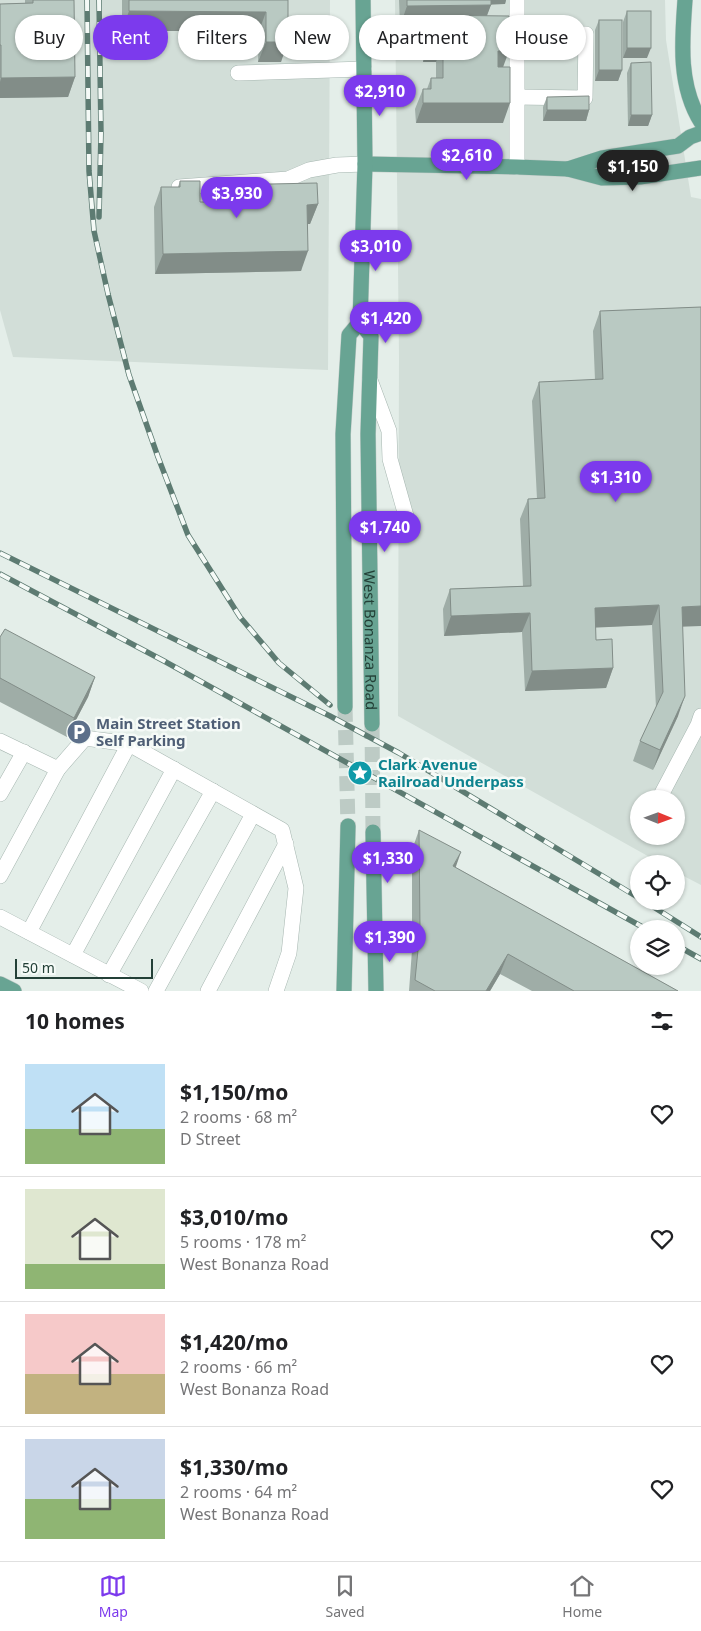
<!DOCTYPE html>
<html lang="en">
<head>
<meta charset="utf-8">
<style>
	body { margin:0; font-family:"Noto Sans",sans-serif; background:#f6f6f6; color:#202124; height:100vh; display:flex; flex-direction:column; font-size:19px; white-space:nowrap }
	* { box-sizing:border-box; margin:0 }
	p { font-size:16px; color:#757577 }
	.icon { flex:none; width:28px; height:28px; fill:none; stroke:currentColor; stroke-width:2; stroke-linecap:round; stroke-linejoin:round }
	.map { position:relative; height:991px; overflow:hidden }
	.panel { display:flex; flex-direction:column; background:#fff; flex:1 }
	.panel>* { flex:none }
	.guide { position:absolute; left:15px; top:15px; width:671px; height:45px; display:flex; gap:10px }
	.needle { width:32px; rotate:91deg }
	.buttons { position:absolute; left:630px; top:790px; display:grid; gap:10px }
	.buttons a { display:grid; place-items:center; width:55px; height:55px; border-radius:50%; background:#fff; box-shadow:0 1px 4px #0004; font-size:25px }
	.scale { position:absolute; left:15px; bottom:12px; width:138px; box-sizing:border-box; padding-left:5px; border:2px solid #234037; border-top:0; font-size:14px; line-height:18px; white-space:nowrap; color:#234037; -webkit-text-stroke:4px #f5faf7; paint-order:stroke }
	.price { position:absolute; translate:-50% -42px; padding:0 11px; border-radius:18px; background:#7c3aed; color:#fff; font-size:16px; line-height:32px; filter:drop-shadow(0 1px 2px #0008) }
	.price::after { content:''; position:absolute; left:50%; top:30px; width:15px; height:11px; margin-left:-8px; background:inherit; clip-path:polygon(0 0,100% 0,50% 100%) }
	.price.active { background:#222; color:#fff }
	ul { padding:0; list-style:none }
	li { display:flex; align-items:center; gap:15px; height:125px; padding:0 25px }
	li+li { border-top:1px solid #e0e0e0 }
	li span { display:grid; place-items:center; flex:none; width:140px; height:100px; border-radius:0px; color:#555 }
	li>.icon { margin-inline-start:auto }
	span .icon { width:60px; height:60px; fill:#fffc; stroke-width:1 }
	li b { font-size:21px }
	h2 { display:flex; justify-content:space-between; align-items:center; height:60px; padding:0 25px; font-size:21px }
	.pill { padding:0 18px; border-radius:22px; background:#fff; box-shadow:0 1px 4px #0004; font-size:18px; line-height:45px }
	.pill.active { background:#7c3aed; color:#fff }
	.dock { display:flex; justify-content:space-around; align-items:center; height:70px; border-top:1px solid #e0e0e0; background:#fff; font-size:14px; color:#757577 }
	.dock a { display:grid; justify-items:center; gap:2px }
	.dock .active { color:#7c3aed }
	.map>svg:first-child { display:block }
	.built { fill:#d2ded8; fill-rule:evenodd }
	.lines { fill:none; stroke-linecap:round; stroke-linejoin:round }
	.major-tunnel { stroke:#bdcbc5; stroke-width:15; stroke-dasharray:15 8; stroke-linecap:butt }
	.minor-casing { stroke:#a6b6b0; stroke-width:16 }
	.major-casing { stroke:#c1cac7; stroke-width:16 }
	.minor { stroke:#fff; stroke-width:15 }
	.major { stroke:#68a493; stroke-width:15 }
	.rail-casing { stroke:#5d7b72; stroke-width:5.5 }
	.rail { stroke:#f5faf7; stroke-width:4; stroke-dasharray:11; stroke-linecap:butt }
	.wall { fill:#9fada7 }
	.shaded-wall { fill:#828d88 }
	.building { fill:#b9c9c2; stroke:#828d88 }
	.labels { text-anchor:middle; dominant-baseline:central; stroke-width:5; stroke-linejoin:round; paint-order:stroke }
	.street-label { font-size:15px; fill:#234037; stroke:#f5faf7 }
	.service-label { font-size:15px; font-weight:bold; fill:#4e5e75; stroke:#f5faf7; text-anchor:start }
	.culture-label { font-size:15px; font-weight:bold; fill:#0d838f; stroke:#f5faf7; text-anchor:start }
</style>
</head>
<body>
<div class="map">
<svg width="701" height="991" viewBox="0 0 701 991">
	<rect width="100%" height="100%" fill="#e4eee9"/>
	<g class="built">
		<polygon points="0,0 330,0 328,370 13,357 0,310"/>
		<path d="M395,0h270l1,40 25,157 10,2v686l-25,-13v-8h-14l-264,-148 1,-360zM639,799h37v37h-37z"/>
	</g>
	<g class="lines">
		<g class="major-tunnel">
			<polyline points="345,707 348,826"/>
			<polyline points="372,724 373,832"/>
		</g>
		<defs>
			<g id="minor">
				<polyline points="238,73 364,69"/>
				<polyline points="516,97 585,98 586,34 517,33"/>
				<polyline points="517,167 517,0"/>
				<polyline points="179,187 288,179 309,170 337,165 365,164"/>
				<polyline points="370,380 389,431 390,459 406,516"/>
				<polyline points="0,741 58,769 85,738 129,744 282,830 296,888 289,953 276,991"/>
				<polyline points="0,794 24,752"/>
				<polyline points="659,799 698,725 701,716"/>
				<polyline points="0,876 58,769"/>
				<polyline points="0,917 141,991"/>
				<polyline points="29,932 129,744"/>
				<polyline points="73,955 174,769"/>
				<polyline points="109,975 213,791"/>
				<polyline points="156,991 253,814"/>
				<polyline points="208,991 286,844"/>
			</g>
			<g id="major">
				<path d="M685,0c-3,41 -7,85 16,122"/>
				<polyline points="365,164 517,167 568,169 602,178 640,177 701,168"/>
				<polyline points="568,169 602,158 678,146 690,137 701,133"/>
				<path id="s1" d="M360,322l11,14 -3,98 4,290"/>
				<polyline points="345,707 343,434 349,335 360,322 365,164 363,0"/>
				<polyline points="373,832 376,991"/>
				<polyline points="0,984 14,991"/>
				<polyline points="344,991 348,826"/>
			</g>
		</defs>
		<use href="#minor" class="minor-casing"/>
		<use href="#major" class="major-casing"/>
		<use href="#minor" class="minor"/>
		<use href="#major" class="major"/>
		<defs>
			<g id="rail">
				<polyline points="87,0 89,171 94,231 108,294 129,375 158,457 188,535 240,617 279,663 330,705"/>
				<polyline points="99,0 101,133 99,217"/>
				<polyline points="0,553 330,716 399,753 639,898"/>
				<polyline points="0,574 164,661 646,929"/>
				<polyline points="644,901 701,937"/>
				<polyline points="676,945 701,959"/>
			</g>
		</defs>
		<use href="#rail" class="rail-casing"/>
		<use href="#rail" class="rail"/>
	</g>
	<g class="wall">
		<polygon points="25,0 74,0 75,77 68,97 0,98 0,4 25,3"/>
		<polygon points="122,0 288,0 281,62 258,62 259,31 122,31"/>
		<polygon points="399,0 506,0 505,4 491,4 487,16 503,67 503,123 416,123 415,109 423,89 427,89 431,78 436,78 436,62 423,62 423,50 414,50 414,35 418,26 400,26"/>
		<polygon points="627,11 647,58 623,58 623,22"/>
		<polygon points="599,20 622,70 618,81 595,81 595,30"/>
		<polygon points="631,63 652,115 648,126 628,126 627,73"/>
		<polygon points="547,97 589,110 586,121 543,121 543,107"/>
		<polygon points="180,181 200,202 217,202 224,185 318,204 310,224 308,224 301,271 155,274 154,207 161,187 178,187"/>
		<polygon points="701,307 701,626 682,626 678,716 653,770 633,761 640,741 656,708 652,625 595,627 596,640 613,668 606,688 525,691 522,632 444,636 443,609 450,589 523,586 520,519 528,499 537,499 532,401 539,382 595,380 593,331 600,311"/>
		<polygon points="0,637 95,677 88,697 67,737 0,702"/>
		<polygon points="419,830 455,867 678,991 532,991 500,974 490,991 409,991 412,950 412,850"/>
	</g>
	<g class="shaded-wall">
		<polygon points="485,0 506,0 505,4 483,5"/>
		<polygon points="491,5 483,25 422,15 418,26 400,26 407,6"/>
		<polygon points="129,11 266,12 259,31 122,31"/>
		<polygon points="422,30 430,30 423,50 414,50"/>
		<polygon points="266,42 288,42 281,62 258,62"/>
		<polygon points="430,42 443,42 436,62 423,62"/>
		<polygon points="627,48 651,48 647,58 623,58"/>
		<polygon points="498,51 509,51 502,70 491,70"/>
		<polygon points="599,70 622,70 618,81 595,81"/>
		<polygon points="75,77 68,97 0,98 0,82 1,78"/>
		<polygon points="423,103 510,103 503,123 416,123"/>
		<polygon points="547,110 589,110 586,121 543,121"/>
		<polygon points="631,115 652,115 648,126 628,126"/>
		<polygon points="318,204 310,224 300,224 307,205"/>
		<polygon points="308,251 301,271 155,274 163,254"/>
		<polygon points="659,605 652,625 587,628 595,608"/>
		<polygon points="701,606 701,626 674,627 682,607"/>
		<polygon points="530,613 522,632 444,636 451,616"/>
		<polygon points="613,668 606,688 525,691 532,671"/>
		<polygon points="95,677 88,697 67,737 74,718"/>
		<polygon points="685,696 678,716 653,770 660,750"/>
		<polygon points="461,852 454,872 453,866"/>
		<polygon points="508,954 500,974 490,991 486,991"/>
	</g>
	<g class="building">
		<polygon points="33,0 74,0 75,77 1,78 1,45 0,45 0,4 33,3"/>
		<polygon points="129,0 288,0 288,42 266,42 266,12 129,11"/>
		<polygon points="407,0 491,0 491,5 407,6"/>
		<rect x="627" y="11" width="24" height="37"/>
		<polygon points="422,15 509,16 509,51 498,51 498,67 510,67 510,103 423,103 423,89 431,89 431,78 443,78 443,42 430,42 430,30 422,30"/>
		<rect x="599" y="20" width="23" height="50"/>
		<polygon points="651,62 652,115 631,115 631,63"/>
		<polygon points="589,96 589,110 547,110 547,97"/>
		<polygon points="180,181 200,181 200,202 224,202 224,185 317,183 318,204 307,205 308,251 163,254 161,187 180,187"/>
		<polygon points="701,307 701,606 682,607 685,696 660,750 640,741 663,692 659,605 595,608 596,640 612,639 613,668 532,671 530,613 451,616 450,589 531,586 528,499 545,498 539,382 603,379 600,311"/>
		<polygon points="5,629 95,677 74,718 0,678 0,637"/>
		<polygon points="419,830 461,852 453,866 678,991 574,991 508,954 486,991 435,991 415,980 420,930"/>
	</g>
	<defs>
		<symbol id="parking-disc" viewBox="-11 -11 22 22"><circle r="9.5" fill="#5c6f8a" stroke="#f5faf7"/><path d="M-3.5-5.5H1a3.5 3.5 0 0 1 0 7H-1V5.5H-3.5ZM-1-3.4V-.6H.8a1.4 1.4 0 0 0 0-2.8Z" fill="#fff"/></symbol>
		<symbol id="sight-disc" viewBox="-11 -11 22 22"><circle r="9.5" fill="#0f9aa8" stroke="#f5faf7"/><path d="M0-6L1.8-2.2L6-1.7L2.9 1.2L3.7 5.4L0 3.3L-3.7 5.4L-2.9 1.2L-6-1.7L-1.8-2.2Z" fill="#fff"/></symbol>
	</defs>
	<g fill-rule="evenodd">
		<use href="#parking-disc" x="65" y="718" width="28" height="28"/>
		<use href="#sight-disc" x="346" y="759" width="28" height="28"/>
	</g>
	<g class="labels">
		<g class="street-label">
			<text stroke="none"><textPath href="#s1" startOffset="322">West Bonanza Road</textPath></text>
		</g>
		<g class="service-label">
			<text x="96" y="723">Main Street Station<tspan x="96" dy="17">Self Parking</tspan></text>
		</g>
		<g class="culture-label">
			<text x="378" y="764">Clark Avenue<tspan x="378" dy="17">Railroad Underpass</tspan></text>
		</g>
	</g>
</svg>
<div class="buttons">
<a><svg class="needle" viewBox="-14 -14 28 28"><path d="M0-13l5 13h-10z" fill="#e53935"/><path d="M0 13l5-13h-10z" fill="#757577"/></svg></a>
<a><svg class="icon" aria-label="locate" viewBox="0 0 24 24"><circle cx="12" cy="12" r="6"/><path d="M12 2v4M12 18v4M2 12h4M18 12h4"/></svg></a>
<a><svg class="icon" aria-label="layers" viewBox="0 0 24 24"><path d="M12 4l9 5-9 5-9-5zM3 14l9 5 9-5"/></svg></a>
</div>
<div class="scale">50 m</div>
<b class="price" style="left:380px;top:117px">$2,910</b>
<b class="price" style="left:467px;top:181px">$2,610</b>
<b class="price active" style="left:633px;top:192px">$1,150</b>
<b class="price" style="left:237px;top:219px">$3,930</b>
<b class="price" style="left:376px;top:272px">$3,010</b>
<b class="price" style="left:386px;top:344px">$1,420</b>
<b class="price" style="left:616px;top:503px">$1,310</b>
<b class="price" style="left:385px;top:553px">$1,740</b>
<b class="price" style="left:388px;top:884px">$1,330</b>
<b class="price" style="left:390px;top:963px">$1,390</b>
<div class="guide">
<a class="pill">Buy</a>
<a class="pill active">Rent</a>
<a class="pill">Filters</a>
<a class="pill">New</a>
<a class="pill">Apartment</a>
<a class="pill">House</a>
</div>
</div>
<section class="panel">
<h2>10 homes<svg class="icon" aria-label="filters" viewBox="0 0 24 24"><path d="M4 7h16M4 17h16"/><circle cx="9" cy="7" r="2"/><circle cx="15" cy="17" r="2"/></svg></h2>
<ul>
<li><span style="background:linear-gradient(#bfe0f5 65%,#8fb573 0)"><svg class="icon" aria-label="home" viewBox="0 0 24 24"><path d="M3 11l9-7 9 7M6 9v11h12V9"/></svg></span><div><b>$1,150/mo</b><p>2 rooms · 68 m²</p><p>D Street</p></div><svg class="icon" aria-label="heart" viewBox="0 0 24 24"><path d="M12 20l-8-8c-3-5 5-10 8-4 3-6 11-1 8 4z"/></svg></li>
<li><span style="background:linear-gradient(#dfe7d0 75%,#8fb573 0)"><svg class="icon" aria-label="home" viewBox="0 0 24 24"><path d="M3 11l9-7 9 7M6 9v11h12V9"/></svg></span><div><b>$3,010/mo</b><p>5 rooms · 178 m²</p><p>West Bonanza Road</p></div><svg class="icon" aria-label="heart" viewBox="0 0 24 24"><path d="M12 20l-8-8c-3-5 5-10 8-4 3-6 11-1 8 4z"/></svg></li>
<li><span style="background:linear-gradient(#f6c9c9 60%,#c2b280 0)"><svg class="icon" aria-label="home" viewBox="0 0 24 24"><path d="M3 11l9-7 9 7M6 9v11h12V9"/></svg></span><div><b>$1,420/mo</b><p>2 rooms · 66 m²</p><p>West Bonanza Road</p></div><svg class="icon" aria-label="heart" viewBox="0 0 24 24"><path d="M12 20l-8-8c-3-5 5-10 8-4 3-6 11-1 8 4z"/></svg></li>
<li><span style="background:linear-gradient(#c9d6e8 60%,#8fb573 0)"><svg class="icon" aria-label="home" viewBox="0 0 24 24"><path d="M3 11l9-7 9 7M6 9v11h12V9"/></svg></span><div><b>$1,330/mo</b><p>2 rooms · 64 m²</p><p>West Bonanza Road</p></div><svg class="icon" aria-label="heart" viewBox="0 0 24 24"><path d="M12 20l-8-8c-3-5 5-10 8-4 3-6 11-1 8 4z"/></svg></li>
</ul>
</section>
<nav class="dock">
<a class="active"><svg class="icon" aria-label="map" viewBox="0 0 24 24"><path d="M3 6l6-2 6 2 6-2v14l-6 2-6-2-6 2zM9 4v14M15 6v14"/></svg>Map</a>
<a><svg class="icon" aria-label="saved" viewBox="0 0 24 24"><path d="M7 4h10v16l-5-4-5 4z"/></svg>Saved</a>
<a><svg class="icon" aria-label="home" viewBox="0 0 24 24"><path d="M3 11l9-7 9 7M6 9v11h12V9"/></svg>Home</a>
</nav>
</body>
</html>
